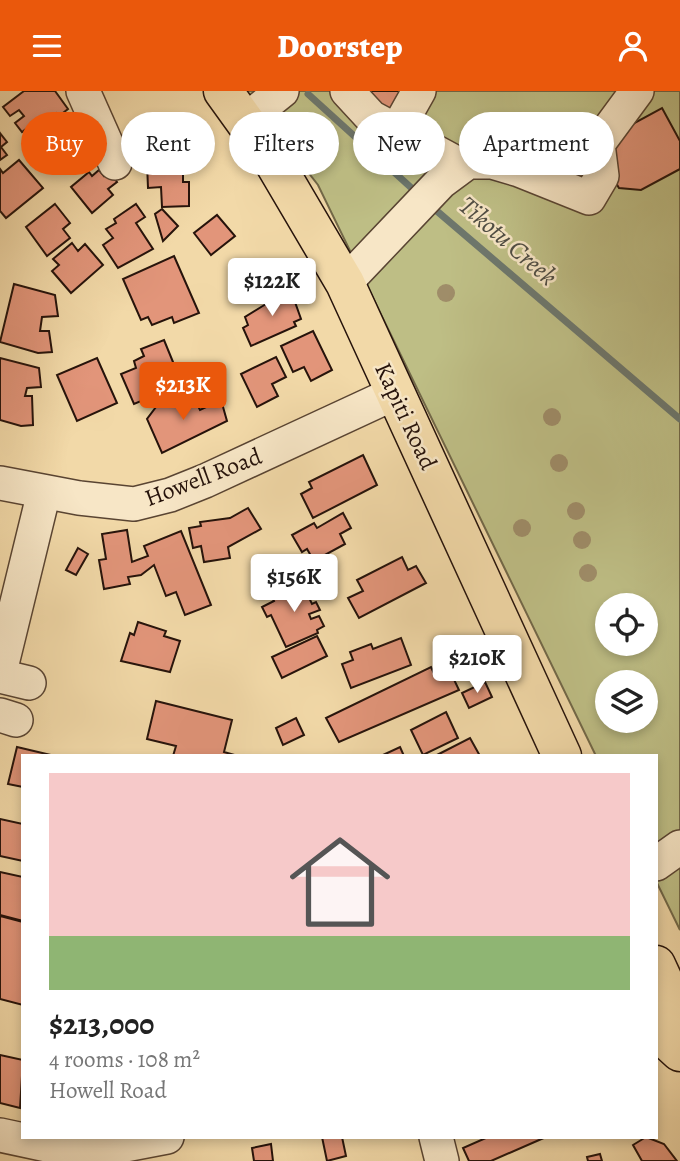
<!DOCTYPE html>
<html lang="en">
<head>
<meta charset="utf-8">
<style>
	body { margin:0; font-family:Alegreya,serif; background:#f2f2f2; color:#222; height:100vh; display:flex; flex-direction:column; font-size:26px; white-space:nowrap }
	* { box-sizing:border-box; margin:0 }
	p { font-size:23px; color:#767676 }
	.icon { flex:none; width:38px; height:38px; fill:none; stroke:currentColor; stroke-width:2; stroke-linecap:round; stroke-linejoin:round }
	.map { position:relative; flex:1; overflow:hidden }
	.panel { position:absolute; left:21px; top:663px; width:637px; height:385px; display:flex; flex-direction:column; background:#fff; border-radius:0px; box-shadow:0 4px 10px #0003 }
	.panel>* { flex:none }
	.banner { position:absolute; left:21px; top:21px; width:639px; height:63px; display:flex; gap:14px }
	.tools { position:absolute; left:595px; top:502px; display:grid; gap:14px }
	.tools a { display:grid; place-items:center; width:63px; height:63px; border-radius:50%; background:#fff; box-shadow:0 4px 10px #0003; font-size:35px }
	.price { position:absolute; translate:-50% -60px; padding:0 16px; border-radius:7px; background:#fff; color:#222; font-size:23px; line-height:46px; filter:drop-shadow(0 2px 4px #0008) }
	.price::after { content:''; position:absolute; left:50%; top:42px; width:21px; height:16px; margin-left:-10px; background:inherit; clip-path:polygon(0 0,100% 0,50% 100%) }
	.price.on { background:#ea580c; color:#fff }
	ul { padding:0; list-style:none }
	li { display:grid; align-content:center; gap:14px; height:371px; padding:0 28px }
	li+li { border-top:2px solid #e0e0e0 }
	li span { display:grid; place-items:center; height:217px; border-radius:0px; color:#555 }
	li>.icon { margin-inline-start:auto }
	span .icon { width:126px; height:126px; fill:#fffc; stroke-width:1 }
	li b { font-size:30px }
	.chip { padding:0 24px; border-radius:32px; background:#fff; box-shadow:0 4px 10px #0003; font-size:24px; line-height:63px }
	.chip.on { background:#ea580c; color:#fff }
	header { display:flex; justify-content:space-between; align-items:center; height:91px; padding:0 28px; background:#ea580c; color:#fff; font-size:32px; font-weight:800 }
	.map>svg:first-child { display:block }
	.green { fill:#bebe85; stroke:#726848; stroke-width:2; fill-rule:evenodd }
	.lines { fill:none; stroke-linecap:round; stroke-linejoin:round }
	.stream { stroke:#6d776d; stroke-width:7 }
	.building { fill:#e2957a; stroke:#26130b; stroke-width:2 }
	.minor-casing { stroke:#594432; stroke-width:36 }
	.major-casing { stroke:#26130b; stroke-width:41 }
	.minor { stroke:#f7e6c6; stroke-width:33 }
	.major { stroke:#f2d9a8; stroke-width:38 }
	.tree { fill:#9f8d69 }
	.labels { text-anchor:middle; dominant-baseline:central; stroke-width:5; stroke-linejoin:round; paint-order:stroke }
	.street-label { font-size:24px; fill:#26130b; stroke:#f7e6c6 }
	.water-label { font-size:26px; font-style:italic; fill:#4f4d44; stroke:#f7e6c6 }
</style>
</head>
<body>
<header><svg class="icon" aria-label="menu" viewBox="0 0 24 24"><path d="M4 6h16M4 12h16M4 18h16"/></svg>Doorstep<svg class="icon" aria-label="person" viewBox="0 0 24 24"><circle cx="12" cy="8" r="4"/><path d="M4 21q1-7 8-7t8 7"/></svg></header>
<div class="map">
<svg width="680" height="1070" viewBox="0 0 680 1070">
	<rect width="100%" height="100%" fill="#f2d9a8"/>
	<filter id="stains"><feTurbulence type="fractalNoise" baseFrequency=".00286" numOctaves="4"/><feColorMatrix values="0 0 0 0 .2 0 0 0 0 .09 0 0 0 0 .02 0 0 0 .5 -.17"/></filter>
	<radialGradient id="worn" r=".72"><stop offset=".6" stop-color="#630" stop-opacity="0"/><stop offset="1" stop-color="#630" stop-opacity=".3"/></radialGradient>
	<path class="green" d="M245,0h435v839l-24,-49v-125h-60l-278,-571zM607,514h39v39h-39zM607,592h39v38h-39z"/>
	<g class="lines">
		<g class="stream">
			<polyline points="308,3 417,102"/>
			<polyline points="431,115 680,328"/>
		</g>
	</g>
	<g class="building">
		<polygon points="24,0 55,0 68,18 59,25 56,22 33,39 30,35 22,41 15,32 24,25 19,19 10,25 3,16"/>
		<polygon points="367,0 412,0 385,24"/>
		<polygon points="662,17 680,50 680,78 641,99 619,97 604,72 603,49"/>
		<polygon points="72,38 78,46 83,42 96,57 60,82 43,61"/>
		<polygon points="0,42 7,51 1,56 7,64 0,69"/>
		<polygon points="159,64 170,64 170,72 183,72 183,91 189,91 189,115 162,116 161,96 148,97 147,72 160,71"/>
		<polygon points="19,69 43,97 6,127 0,120 0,78 3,82"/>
		<polygon points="99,79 104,85 109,81 117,91 108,98 113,104 92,122 71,96 89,81 92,85"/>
		<polygon points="55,113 70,132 63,138 70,147 47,165 26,136"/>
		<polygon points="136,113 145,126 136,132 153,158 118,177 103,154 113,147 106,138 116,132 114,128"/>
		<polygon points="162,118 178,135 163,150 155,123"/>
		<polygon points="217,124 235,145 211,164 194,142"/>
		<polygon points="72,152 78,160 85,153 103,174 71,202 52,180 59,174 53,168"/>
		<polygon points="174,165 199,222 174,232 172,226 152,234 148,226 141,229 123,188"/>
		<polygon points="14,193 55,204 58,225 42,226 40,240 49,240 52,261 38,262 0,251"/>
		<polygon points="290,197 301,228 294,231 296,235 251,255 243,237 248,234 245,226 266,213 264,209"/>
		<polygon points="313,240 332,279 311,290 304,276 293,281 281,255"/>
		<polygon points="164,249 182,293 134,313 121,283 136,277 134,270 144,265 141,258"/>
		<polygon points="276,266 286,286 272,293 278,305 257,316 241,283"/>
		<polygon points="0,267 39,277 41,296 27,297 25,305 32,305 33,334 21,335 0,329"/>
		<polygon points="97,267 117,312 77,330 57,284"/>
		<polygon points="172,308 190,314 196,311 200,319 221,309 227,330 162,362 147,328 159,312"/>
		<polygon points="363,364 377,394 313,427 301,403 312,397 309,391"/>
		<polygon points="248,417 261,438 228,456 230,467 204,471 201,455 193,457 189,437 201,435 200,431 230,427"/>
		<polygon points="343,422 351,437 340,443 345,453 314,470 307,458 302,461 292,444 314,432 317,437"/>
		<polygon points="127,439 132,471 148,465 144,455 181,440 211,514 185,524 176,501 166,505 154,474 141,484 128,486 130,493 104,498 99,469 106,468 102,443"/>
		<polygon points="78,457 88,463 76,484 66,479"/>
		<polygon points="402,466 408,479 416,475 426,492 359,527 348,507 363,500 357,489"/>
		<polygon points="301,490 312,513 316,511 320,519 309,523 311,528 319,525 324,535 317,539 318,542 286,556 271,524 267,526 262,516 274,510 271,504"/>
		<polygon points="138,531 166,540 164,545 180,550 170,581 121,570 130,542 134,544"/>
		<polygon points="317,545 327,565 282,587 272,566"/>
		<polygon points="401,547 411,574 351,597 342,573 353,569 350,561 371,553 373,558"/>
		<polygon points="431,576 435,585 449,578 459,599 339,651 326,627"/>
		<polygon points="485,591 492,606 469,617 462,602"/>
		<polygon points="156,610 232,629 224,661 238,665 173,665 176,655 147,648"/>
		<polygon points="446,621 458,647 423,664 411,639"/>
		<polygon points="296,627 304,644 283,654 276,637"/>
		<polygon points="470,647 480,665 435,665"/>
		<polygon points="17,656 55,665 23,665 23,696 8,693"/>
		<polygon points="400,656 404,665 383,665 383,664"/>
		<polygon points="0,728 23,733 23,770 0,765"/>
		<polygon points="0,781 23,786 23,830 0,824"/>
		<polygon points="0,825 23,831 23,914 0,908"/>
		<polygon points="0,964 23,969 20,1017 0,1012"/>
		<polygon points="322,1046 342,1046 346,1065 327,1070"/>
		<polygon points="488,1046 546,1046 491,1070 469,1070 463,1057"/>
		<polygon points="646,1046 664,1053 677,1070 642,1070 633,1054"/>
		<polygon points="271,1053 273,1070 254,1070 252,1057"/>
		<polygon points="600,1063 602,1070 588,1070 587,1066"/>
	</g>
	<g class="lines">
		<defs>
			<g id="minor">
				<polyline points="83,0 115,72"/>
				<polyline points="347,0 371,26 460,74"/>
				<polyline points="246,29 282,0"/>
				<polyline points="397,39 419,0"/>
				<polyline points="345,192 441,91 468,71 492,71 519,79 589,107 602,85 598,53 637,0"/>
				<polyline points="0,392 79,407 134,413 170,404 205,390 395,302"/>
				<polyline points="0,581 44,401"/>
				<polyline points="0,585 29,592"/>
				<polyline points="0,624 16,629"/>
				<polyline points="656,773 680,756"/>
				<polyline points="0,1044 84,1062 167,1046"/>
				<polyline points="436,1046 442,1070"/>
			</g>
			<g id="major">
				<polyline points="223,0 272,68 345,192 562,665"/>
				<polyline points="656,874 680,926"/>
				<polyline points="656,939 680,961"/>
			</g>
		</defs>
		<use href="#minor" class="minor-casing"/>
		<use href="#major" class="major-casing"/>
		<use href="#minor" class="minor"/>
		<use href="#major" class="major"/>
	</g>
	<g class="tree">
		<circle cx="446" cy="202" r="9"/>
		<circle cx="552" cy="326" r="9"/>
		<circle cx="559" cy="372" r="9"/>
		<circle cx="576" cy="420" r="9"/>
		<circle cx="522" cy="437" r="9"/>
		<circle cx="582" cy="449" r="9"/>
		<circle cx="588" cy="482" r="9"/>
	</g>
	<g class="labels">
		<g class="street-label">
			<text transform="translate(406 325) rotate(65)">Kapiti Road</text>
			<text transform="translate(203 386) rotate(-21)">Howell Road</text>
		</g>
		<g class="water-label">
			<text transform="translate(508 150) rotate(41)">Tikotu Creek</text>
		</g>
	</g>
	<rect width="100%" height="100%" filter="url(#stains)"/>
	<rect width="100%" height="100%" fill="url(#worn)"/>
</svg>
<div class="tools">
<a><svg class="icon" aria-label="locate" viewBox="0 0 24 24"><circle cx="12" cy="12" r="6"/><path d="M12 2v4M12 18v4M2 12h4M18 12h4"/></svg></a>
<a><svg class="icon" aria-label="layers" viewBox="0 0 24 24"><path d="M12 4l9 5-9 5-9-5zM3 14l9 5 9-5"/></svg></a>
</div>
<b class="price" style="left:272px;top:227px">$122K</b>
<b class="price on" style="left:183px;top:331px">$213K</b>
<b class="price" style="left:294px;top:523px">$156K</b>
<b class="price" style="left:477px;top:604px">$210K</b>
<div class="banner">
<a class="chip on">Buy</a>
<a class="chip">Rent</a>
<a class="chip">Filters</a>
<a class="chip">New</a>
<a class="chip">Apartment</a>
</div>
<section class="panel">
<ul>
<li><span style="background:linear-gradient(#f6c9c9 75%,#8fb573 0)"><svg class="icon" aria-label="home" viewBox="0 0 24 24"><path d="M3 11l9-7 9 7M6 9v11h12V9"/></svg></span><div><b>$213,000</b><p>4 rooms · 108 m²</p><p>Howell Road</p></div></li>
</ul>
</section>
</div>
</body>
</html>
